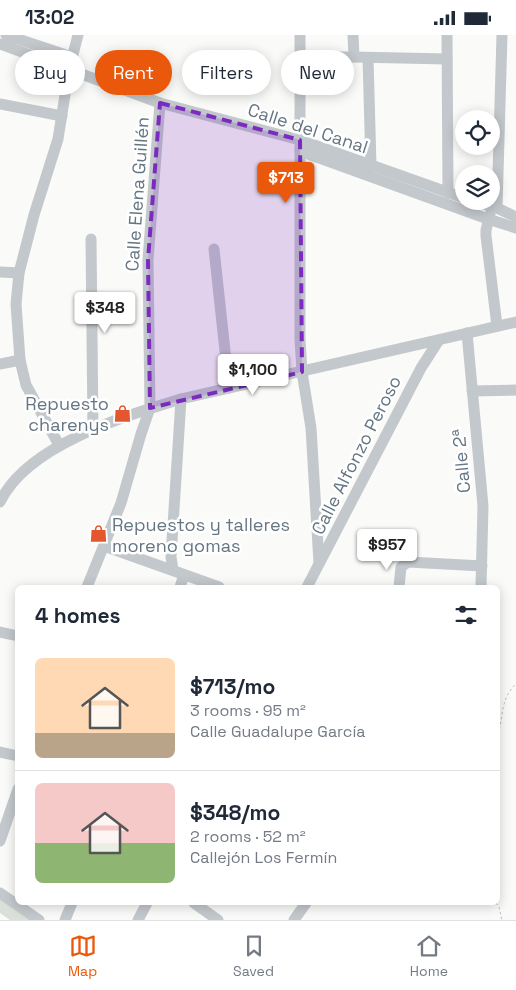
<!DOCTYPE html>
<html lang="en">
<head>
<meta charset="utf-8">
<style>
	body { margin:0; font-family:"Space Grotesk",sans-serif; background:#f2f2f3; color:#1f2937; height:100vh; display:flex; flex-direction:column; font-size:19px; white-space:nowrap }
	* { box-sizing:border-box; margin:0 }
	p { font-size:16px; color:#747a83 }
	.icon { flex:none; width:28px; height:28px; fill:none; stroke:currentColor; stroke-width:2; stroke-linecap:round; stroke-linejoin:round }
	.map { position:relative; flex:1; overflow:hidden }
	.side { position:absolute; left:15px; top:550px; width:485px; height:320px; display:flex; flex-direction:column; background:#fff; border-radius:8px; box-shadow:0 2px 12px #0003 }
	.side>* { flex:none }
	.top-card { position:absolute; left:15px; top:15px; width:486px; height:45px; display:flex; gap:10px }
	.controls { position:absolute; left:455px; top:75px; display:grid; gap:10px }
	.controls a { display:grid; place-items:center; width:45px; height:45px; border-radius:50%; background:#fff; box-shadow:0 2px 12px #0003; font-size:25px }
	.price { position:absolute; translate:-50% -42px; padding:0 11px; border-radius:5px; background:#fff; color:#222; font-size:16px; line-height:32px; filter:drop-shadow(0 1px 2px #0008) }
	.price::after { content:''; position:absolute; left:50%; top:30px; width:15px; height:11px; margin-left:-8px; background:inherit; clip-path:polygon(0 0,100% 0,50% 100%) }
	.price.on { background:#ea580c; color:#fff }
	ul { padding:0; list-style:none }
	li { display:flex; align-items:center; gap:15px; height:125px; padding:0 20px }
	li+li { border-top:1px solid #e0e1e3 }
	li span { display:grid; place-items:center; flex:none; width:140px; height:100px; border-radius:8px; color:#555 }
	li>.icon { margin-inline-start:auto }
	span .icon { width:60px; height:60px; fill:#fffc; stroke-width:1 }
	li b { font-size:21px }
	h2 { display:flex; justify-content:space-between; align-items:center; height:60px; padding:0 20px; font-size:21px }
	.chip { padding:0 18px; border-radius:22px; background:#fff; box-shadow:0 2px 12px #0003; font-size:18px; line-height:45px }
	.chip.on { background:#ea580c; color:#fff }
	.status { display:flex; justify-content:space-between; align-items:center; height:35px; padding:0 25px; background:#fff; direction:ltr }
	.status svg { height:14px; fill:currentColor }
	.menu { display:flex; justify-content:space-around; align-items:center; height:70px; border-top:1px solid #e0e1e3; background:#fff; font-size:14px; color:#747a83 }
	.menu a { display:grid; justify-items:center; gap:2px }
	.menu .on { color:#ea580c }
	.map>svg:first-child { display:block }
	.green { fill:#dadfd7 }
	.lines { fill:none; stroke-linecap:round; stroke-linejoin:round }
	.path { stroke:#bbbfc2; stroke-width:1; stroke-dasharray:2.5 2.5; stroke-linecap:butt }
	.minor { stroke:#c3c8cc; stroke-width:11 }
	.marked { fill:#7b2cbf; fill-opacity:0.2; stroke:#7b2cbf; stroke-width:4; stroke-dasharray:10 6; stroke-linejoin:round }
	.labels { text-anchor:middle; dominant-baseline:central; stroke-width:5; stroke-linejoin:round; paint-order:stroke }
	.street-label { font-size:18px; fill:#657683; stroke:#fff }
	.poi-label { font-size:18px; fill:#657683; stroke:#fff; text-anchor:end }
</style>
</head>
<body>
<div class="status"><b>13:02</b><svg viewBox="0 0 49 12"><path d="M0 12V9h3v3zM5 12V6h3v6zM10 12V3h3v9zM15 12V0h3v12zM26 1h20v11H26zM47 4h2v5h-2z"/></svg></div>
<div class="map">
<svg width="516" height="885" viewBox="0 0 516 885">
	<rect width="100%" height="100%" fill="#fafaf8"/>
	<polygon class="green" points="0,855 40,885 10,885 0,878"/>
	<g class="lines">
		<g class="path">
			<path d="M498,699c6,-19 2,-35 18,-50"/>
			<polyline points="496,868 499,872 502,885"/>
		</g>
		<g class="minor">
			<polyline points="6,0 72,22"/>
			<polyline points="300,0 300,304 302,337 311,393 319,528"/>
			<polyline points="447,0 448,158"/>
			<polyline points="0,9 160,68 300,105 464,163"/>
			<polyline points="300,22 354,22 353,0"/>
			<polyline points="354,22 447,24"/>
			<polyline points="368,23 371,131"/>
			<polyline points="0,69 62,81"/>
			<polyline points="300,116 488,184 516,193"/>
			<polyline points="474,166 497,173 516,182"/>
			<polyline points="497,173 502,0"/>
			<polyline points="490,179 486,195 486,201 497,291"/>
			<polyline points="91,204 93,395"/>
			<polyline points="214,214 229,353"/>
			<polyline points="0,237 19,238"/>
			<polyline points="467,298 483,471 481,552"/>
			<polyline points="0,329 20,325"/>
			<polyline points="472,356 516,355"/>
			<polyline points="59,410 26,350 20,325 16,269 19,238 34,180 58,104 69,35 78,0"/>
			<path d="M0,467c27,-57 125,-86 181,-103l335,-77"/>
			<polyline points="104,511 219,552"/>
			<polyline points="173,535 171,522 181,364"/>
			<polyline points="87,552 121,468 141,399 150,373 148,225 160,68"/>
			<polyline points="180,552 184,540"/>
			<polyline points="307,552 421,333 439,305"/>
			<polyline points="399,552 401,532 408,527 482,531"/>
			<polyline points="0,597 18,601"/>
			<polyline points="0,717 18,721"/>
			<polyline points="0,806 18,754"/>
			<polyline points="0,858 39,885"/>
			<polyline points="194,868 218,885"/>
			<polyline points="65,885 72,868"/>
			<polyline points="138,885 147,868"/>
			<polyline points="294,885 306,868"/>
		</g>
	</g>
	<path class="marked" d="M160,68l140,37 2,232 -152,36 -2,-148z"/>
	<defs>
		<symbol id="shop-bare" viewBox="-9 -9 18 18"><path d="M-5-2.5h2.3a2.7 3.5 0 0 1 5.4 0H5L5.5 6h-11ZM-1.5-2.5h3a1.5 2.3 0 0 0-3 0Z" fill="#e4572e" stroke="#fff" stroke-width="2.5" paint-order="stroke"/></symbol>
	</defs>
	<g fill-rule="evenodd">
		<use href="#shop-bare" x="110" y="366" width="25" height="25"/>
		<use href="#shop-bare" x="86" y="486" width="25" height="25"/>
	</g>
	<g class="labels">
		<g class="street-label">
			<text transform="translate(308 93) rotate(18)">Calle del Canal</text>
			<text transform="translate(137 159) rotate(-86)">Calle Elena Guillén</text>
			<text transform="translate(356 420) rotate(-63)">Calle Alfonzo Peroso</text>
			<text transform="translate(461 426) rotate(-95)">Calle 2ª</text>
		</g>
		<g class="poi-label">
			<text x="109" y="368">Repuesto<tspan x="109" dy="21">charenys</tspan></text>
			<text x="112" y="489" text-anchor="start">Repuestos y talleres<tspan x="112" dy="21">moreno gomas</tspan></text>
		</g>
	</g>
</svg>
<div class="controls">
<a><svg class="icon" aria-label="locate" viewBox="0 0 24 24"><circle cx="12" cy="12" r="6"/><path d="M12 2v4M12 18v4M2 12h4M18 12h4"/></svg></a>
<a><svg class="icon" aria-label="layers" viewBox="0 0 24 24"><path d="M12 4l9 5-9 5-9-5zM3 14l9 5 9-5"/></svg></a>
</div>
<b class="price on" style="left:286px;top:169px">$713</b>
<b class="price" style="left:105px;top:299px">$348</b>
<b class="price" style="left:253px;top:361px">$1,100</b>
<b class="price" style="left:387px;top:536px">$957</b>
<div class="top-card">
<a class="chip">Buy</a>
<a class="chip on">Rent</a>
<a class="chip">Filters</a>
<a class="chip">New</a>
</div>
<section class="side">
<h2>4 homes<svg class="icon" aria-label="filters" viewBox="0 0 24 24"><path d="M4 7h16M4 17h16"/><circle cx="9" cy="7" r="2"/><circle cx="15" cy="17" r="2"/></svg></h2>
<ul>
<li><span style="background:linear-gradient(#ffd9b3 75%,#b9a48a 0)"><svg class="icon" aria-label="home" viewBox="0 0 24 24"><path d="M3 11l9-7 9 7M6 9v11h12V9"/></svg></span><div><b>$713/mo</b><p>3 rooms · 95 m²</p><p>Calle Guadalupe García</p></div></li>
<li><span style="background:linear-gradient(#f6c9c9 60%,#8fb573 0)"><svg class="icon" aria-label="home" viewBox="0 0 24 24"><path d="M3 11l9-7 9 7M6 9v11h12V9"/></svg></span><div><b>$348/mo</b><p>2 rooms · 52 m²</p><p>Callejón Los Fermín</p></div></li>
</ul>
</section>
</div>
<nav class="menu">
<a class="on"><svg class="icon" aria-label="map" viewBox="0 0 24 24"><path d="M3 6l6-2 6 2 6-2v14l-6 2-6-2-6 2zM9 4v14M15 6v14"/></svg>Map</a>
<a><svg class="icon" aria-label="saved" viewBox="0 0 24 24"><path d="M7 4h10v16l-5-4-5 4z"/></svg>Saved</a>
<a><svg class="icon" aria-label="home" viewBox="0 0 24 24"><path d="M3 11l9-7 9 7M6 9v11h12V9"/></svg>Home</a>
</nav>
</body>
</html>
